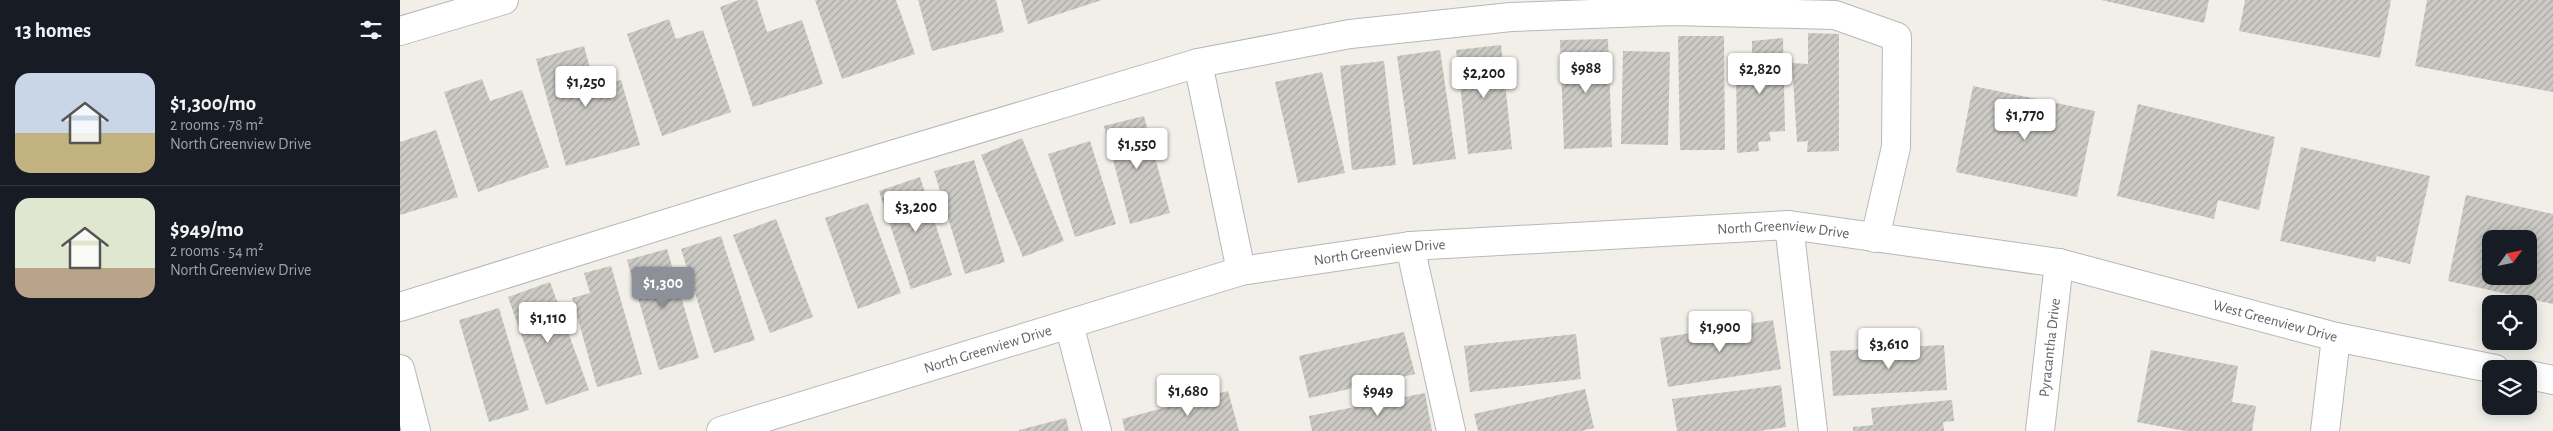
<!DOCTYPE html>
<html lang="en">
<head>
<meta charset="utf-8">
<style>
	body { margin:0; font-family:"Alegreya Sans",sans-serif; background:#20242c; color:#f1f3f6; height:100vh; display:flex; flex-direction:column; font-size:19px; white-space:nowrap }
	* { box-sizing:border-box; margin:0 }
	p { font-size:16px; color:#9ea1a6 }
	.icon { flex:none; width:28px; height:28px; fill:none; stroke:currentColor; stroke-width:2; stroke-linecap:round; stroke-linejoin:round }
	.map { position:relative; flex:1; overflow:hidden }
	.sheet { display:flex; flex-direction:column; background:#171b24; width:400px }
	.sheet>* { flex:none }
	.needle { width:32px; rotate:57deg }
	.buttons { position:absolute; left:2082px; top:230px; display:grid; gap:10px }
	.buttons a { display:grid; place-items:center; width:55px; height:55px; border-radius:10px; background:#171b24; box-shadow:0 2px 12px #0003; font-size:25px }
	.price { position:absolute; translate:-50% -42px; padding:0 11px; border-radius:5px; background:#fff; color:#222; font-size:16px; line-height:32px; filter:drop-shadow(0 1px 2px #0008) }
	.price::after { content:''; position:absolute; left:50%; top:30px; width:15px; height:11px; margin-left:-8px; background:inherit; clip-path:polygon(0 0,100% 0,50% 100%) }
	.price.current { background:#8c9099; color:#fff }
	ul { padding:0; list-style:none }
	li { display:flex; align-items:center; gap:15px; height:125px; padding:0 15px }
	li+li { border-top:1px solid #363941 }
	li span { display:grid; place-items:center; flex:none; width:140px; height:100px; border-radius:15px; color:#555 }
	li>.icon { margin-inline-start:auto }
	span .icon { width:60px; height:60px; fill:#fffc; stroke-width:1 }
	li b { font-size:21px }
	h2 { display:flex; justify-content:space-between; align-items:center; height:60px; padding:0 15px; font-size:21px }
	main { display:flex; flex:1; min-height:0 }
	.map>svg:first-child { display:block }
	.building { fill:url(#building-hatch); fill-rule:evenodd }
	.lines { fill:none; stroke-linecap:round; stroke-linejoin:round }
	.minor-casing { stroke:#b5b8bc; stroke-width:30 }
	.minor { stroke:#fff; stroke-width:28 }
	.labels { text-anchor:middle; dominant-baseline:central; stroke-width:4; stroke-linejoin:round; paint-order:stroke }
	.street-label { font-size:15px; fill:#5f6368; stroke:#fff }
</style>
</head>
<body>
<main>
<section class="sheet">
<h2>13 homes<svg class="icon" aria-label="filters" viewBox="0 0 24 24"><path d="M4 7h16M4 17h16"/><circle cx="9" cy="7" r="2"/><circle cx="15" cy="17" r="2"/></svg></h2>
<ul>
<li><span style="background:linear-gradient(#c9d6e8 60%,#c2b280 0)"><svg class="icon" aria-label="home" viewBox="0 0 24 24"><path d="M3 11l9-7 9 7M6 9v11h12V9"/></svg></span><div><b>$1,300/mo</b><p>2 rooms · 78 m²</p><p>North Greenview Drive</p></div></li>
<li><span style="background:linear-gradient(#dfe7d0 70%,#b9a48a 0)"><svg class="icon" aria-label="home" viewBox="0 0 24 24"><path d="M3 11l9-7 9 7M6 9v11h12V9"/></svg></span><div><b>$949/mo</b><p>2 rooms · 54 m²</p><p>North Greenview Drive</p></div></li>
</ul>
</section>
<div class="map">
<svg width="2153" height="431" viewBox="0 0 2153 431">
	<defs>
		<pattern id="building-hatch" width="6" height="6" patternUnits="userSpaceOnUse" patternTransform="scale(1.25)"><rect width="6" height="6" fill="#cccac5"/><path d="M-1 1l2-2M0 6l6-6M5 7l2-2" fill="none" stroke="#a9a8a4"/></pattern>
	</defs>
	<rect width="100%" height="100%" fill="#f1efe8"/>
	<g class="building">
		<polygon points="339,0 357,0 367,32 402,20 423,84 353,107 320,7"/>
		<polygon points="415,0 496,0 515,54 442,79"/>
		<polygon points="518,0 596,0 604,32 532,51"/>
		<polygon points="621,0 702,0 628,24"/>
		<polygon points="1701,0 1809,0 1804,23"/>
		<polygon points="1845,0 1991,0 1980,58 1839,31"/>
		<polygon points="2027,0 2153,0 2153,92 2015,66"/>
		<polygon points="269,19 276,39 303,30 331,112 262,136 227,34"/>
		<polygon points="1408,33 1439,34 1439,151 1407,152 1408,141 1397,142 1392,63 1408,64"/>
		<polygon points="1278,36 1324,36 1325,150 1280,150"/>
		<polygon points="1383,38 1385,131 1369,132 1371,141 1358,142 1359,151 1337,153 1336,60 1352,59 1352,41"/>
		<polygon points="1208,39 1212,147 1164,149 1160,40"/>
		<polygon points="1101,45 1112,149 1068,154 1056,50"/>
		<polygon points="184,46 195,87 221,80 240,145 166,166 136,59"/>
		<polygon points="1040,50 1056,159 1013,165 997,56"/>
		<polygon points="1223,51 1270,52 1268,145 1221,144"/>
		<polygon points="984,61 996,165 952,170 940,66"/>
		<polygon points="922,72 945,173 898,183 875,82"/>
		<polygon points="82,79 90,101 122,90 149,167 78,192 44,92"/>
		<polygon points="1573,86 1695,111 1677,197 1556,172"/>
		<polygon points="1738,104 1875,137 1859,210 1818,200 1814,219 1717,196"/>
		<polygon points="744,116 770,213 730,224 704,126"/>
		<polygon points="36,130 58,197 0,215 0,142"/>
		<polygon points="622,138 664,241 623,257 581,155"/>
		<polygon points="690,141 716,224 675,237 648,154"/>
		<polygon points="1901,147 2030,176 2010,264 1977,256 1975,262 1880,241"/>
		<polygon points="574,160 605,262 565,274 534,171"/>
		<polygon points="520,177 552,275 511,289 479,191"/>
		<path d="M2066,195l87,19v90l-105,-23zM2091,239h38v37h-38z"/>
		<polygon points="468,203 501,293 458,309 425,218"/>
		<polygon points="376,219 413,317 370,333 333,235"/>
		<polygon points="321,236 355,340 314,353 281,249"/>
		<polygon points="267,249 299,358 259,370 227,260"/>
		<polygon points="211,266 242,374 197,387 172,298 190,293 184,273"/>
		<polygon points="150,282 189,390 146,405 108,297"/>
		<polygon points="99,308 129,410 89,422 59,320"/>
		<polygon points="1373,320 1381,369 1268,387 1260,338"/>
		<polygon points="1004,332 1015,374 909,398 899,356"/>
		<polygon points="1176,334 1181,379 1070,392 1064,346"/>
		<polygon points="1544,345 1547,390 1433,396 1430,351"/>
		<polygon points="1751,350 1838,366 1832,402 1856,406 1852,431 1785,431 1737,422"/>
		<polygon points="1381,385 1386,427 1359,431 1277,431 1272,399"/>
		<polygon points="1185,389 1194,428 1181,431 1078,431 1074,414"/>
		<polygon points="828,391 839,431 725,431 722,419"/>
		<polygon points="1025,393 1032,431 912,431 909,416"/>
		<polygon points="1552,400 1554,421 1543,422 1544,431 1453,431 1453,427 1473,425 1471,408"/>
		<polygon points="666,418 669,431 619,431 619,430"/>
	</g>
	<g class="lines">
		<defs>
			<g id="minor">
				<polyline points="0,31 104,0"/>
				<polyline points="798,63 841,271"/>
				<polyline points="1389,225 1413,431"/>
				<polyline points="1010,246 1051,431"/>
				<polyline points="0,307 348,198 798,63 950,34 1111,17 1273,11 1435,15 1497,37 1496,147 1475,238"/>
				<polyline points="669,324 697,431"/>
				<polyline points="0,369 16,431"/>
				<polyline points="2129,375 2153,380"/>
				<path id="s1" d="M321,431l520,-160 169,-25 379,-21 270,38 277,74 159,32"/>
				<path id="s2" d="M1640,431l19,-168"/>
				<polyline points="1925,431 1936,337"/>
			</g>
		</defs>
		<use href="#minor" class="minor-casing"/>
		<use href="#minor" class="minor"/>
	</g>
	<g class="labels">
		<g class="street-label">
			<text stroke="none"><textPath href="#s1" startOffset="1089">North Greenview Drive</textPath></text>
			<text stroke="none"><textPath href="#s1" startOffset="684">North Greenview Drive</textPath></text>
			<text stroke="none"><textPath href="#s1" startOffset="1591">West Greenview Drive</textPath></text>
			<text stroke="none"><textPath href="#s2" startOffset="84">Pyracantha Drive</textPath></text>
			<text stroke="none"><textPath href="#s1" startOffset="279">North Greenview Drive</textPath></text>
		</g>
	</g>
</svg>
<div class="buttons">
<a><svg class="needle" viewBox="-14 -14 28 28"><path d="M0-13l5 13h-10z" fill="#e53935"/><path d="M0 13l5-13h-10z" fill="#9ea1a6"/></svg></a>
<a><svg class="icon" aria-label="locate" viewBox="0 0 24 24"><circle cx="12" cy="12" r="6"/><path d="M12 2v4M12 18v4M2 12h4M18 12h4"/></svg></a>
<a><svg class="icon" aria-label="layers" viewBox="0 0 24 24"><path d="M12 4l9 5-9 5-9-5zM3 14l9 5 9-5"/></svg></a>
</div>
<b class="price" style="left:1186px;top:94px">$988</b>
<b class="price" style="left:1360px;top:95px">$2,820</b>
<b class="price" style="left:1084px;top:99px">$2,200</b>
<b class="price" style="left:186px;top:108px">$1,250</b>
<b class="price" style="left:1625px;top:141px">$1,770</b>
<b class="price" style="left:737px;top:170px">$1,550</b>
<b class="price" style="left:516px;top:233px">$3,200</b>
<b class="price current" style="left:263px;top:309px">$1,300</b>
<b class="price" style="left:148px;top:344px">$1,110</b>
<b class="price" style="left:1320px;top:353px">$1,900</b>
<b class="price" style="left:1489px;top:370px">$3,610</b>
<b class="price" style="left:788px;top:417px">$1,680</b>
<b class="price" style="left:978px;top:417px">$949</b>
</div>
</main>
</body>
</html>
